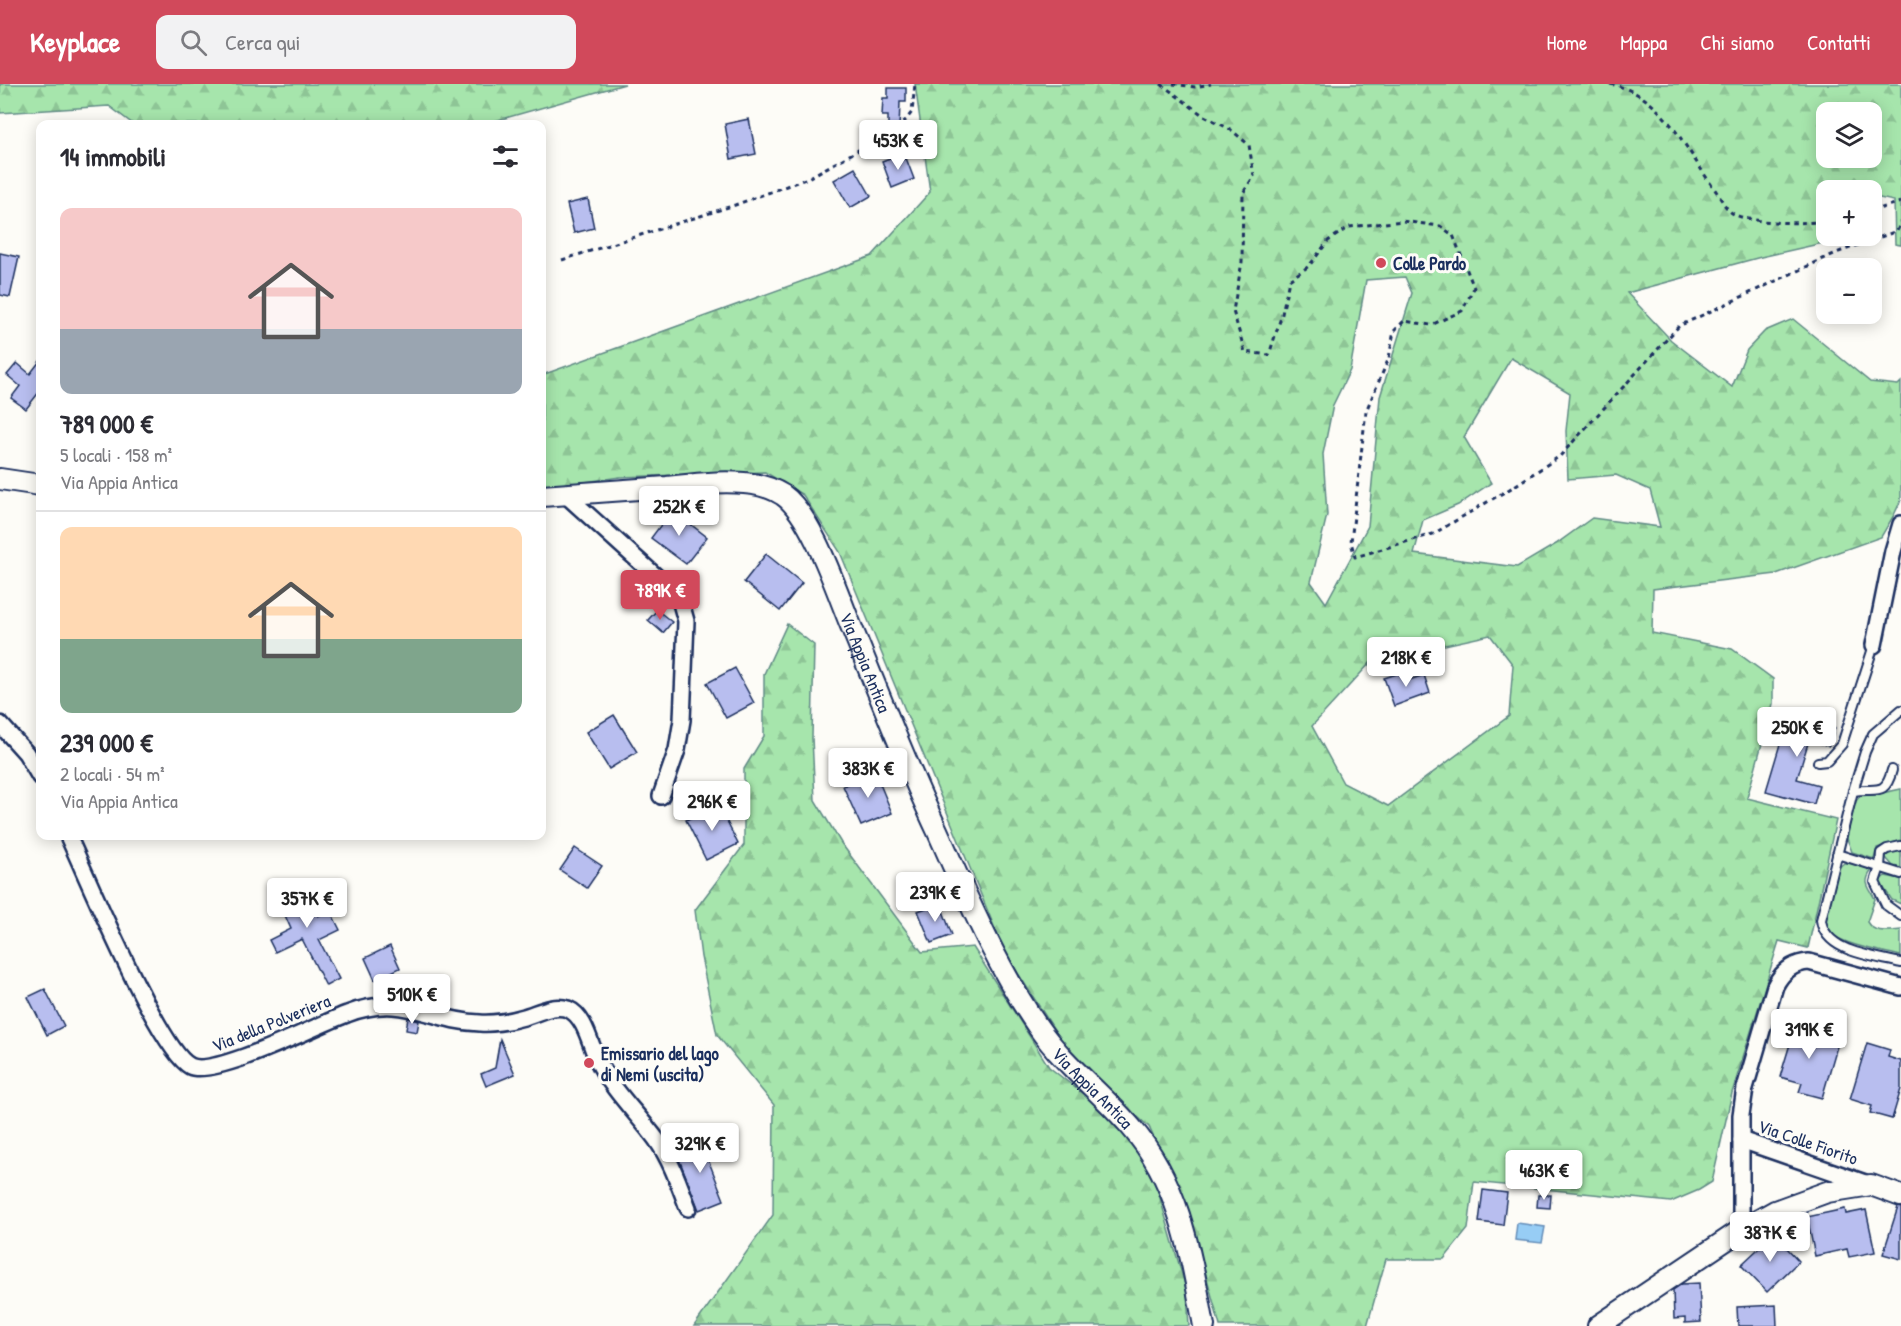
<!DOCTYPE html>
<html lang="it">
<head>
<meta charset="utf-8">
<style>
	body { margin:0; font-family:"Patrick Hand",sans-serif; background:#f2f2f3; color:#2b2b33; height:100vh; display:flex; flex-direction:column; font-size:22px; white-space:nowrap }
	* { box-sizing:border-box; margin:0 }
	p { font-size:20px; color:#7c7c81 }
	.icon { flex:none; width:33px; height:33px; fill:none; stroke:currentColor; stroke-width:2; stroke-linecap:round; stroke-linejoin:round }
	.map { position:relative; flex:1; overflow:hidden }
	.side { position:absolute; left:36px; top:36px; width:510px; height:720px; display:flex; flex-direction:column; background:#fff; border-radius:12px; box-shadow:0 3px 15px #0003 }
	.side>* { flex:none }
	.fabs { position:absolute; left:1816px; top:18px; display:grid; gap:12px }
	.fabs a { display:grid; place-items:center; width:66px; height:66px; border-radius:12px; background:#fff; box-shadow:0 3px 15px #0003; font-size:30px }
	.price { position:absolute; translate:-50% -51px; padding:0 14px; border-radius:6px; background:#fff; color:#222; font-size:20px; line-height:39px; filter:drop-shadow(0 2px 3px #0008) }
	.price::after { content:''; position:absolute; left:50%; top:36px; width:18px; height:14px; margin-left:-9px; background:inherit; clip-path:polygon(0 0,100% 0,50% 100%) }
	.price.active { background:#d1495b; color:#fff }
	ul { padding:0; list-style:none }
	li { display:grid; align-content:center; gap:12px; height:318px; padding:0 24px }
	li+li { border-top:2px solid #e1e1e2 }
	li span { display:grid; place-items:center; height:186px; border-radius:12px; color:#555 }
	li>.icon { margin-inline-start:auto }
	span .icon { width:108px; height:108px; fill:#fffc; stroke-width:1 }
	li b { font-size:26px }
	h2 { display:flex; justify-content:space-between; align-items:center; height:72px; padding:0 24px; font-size:26px }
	header { display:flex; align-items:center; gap:36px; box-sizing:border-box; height:84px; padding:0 30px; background:#d1495b; color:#fff }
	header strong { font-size:28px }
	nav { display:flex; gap:33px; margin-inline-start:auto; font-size:21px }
	.search { width:420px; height:54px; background:#f2f2f3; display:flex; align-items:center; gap:15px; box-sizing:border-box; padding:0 21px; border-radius:12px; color:#7c7c81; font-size:22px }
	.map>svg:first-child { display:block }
	.green { fill:#a6e5ac; stroke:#608a85; stroke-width:1.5 }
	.forest { fill:url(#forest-firs); stroke:#608a85; stroke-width:1.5; fill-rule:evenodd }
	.water { fill:#97cdf5; stroke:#658eb9; stroke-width:1.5 }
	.building { fill:#b8beef; stroke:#1b2f5e; stroke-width:1.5 }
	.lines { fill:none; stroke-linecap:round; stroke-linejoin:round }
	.service-casing { stroke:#1b2f5e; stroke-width:12 }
	.minor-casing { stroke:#1b2f5e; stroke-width:20 }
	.tertiary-casing { stroke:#1b2f5e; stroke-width:24 }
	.path { stroke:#1b2f5e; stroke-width:3; stroke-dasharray:4.5 4.5; stroke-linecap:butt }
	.service { stroke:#fdfcf7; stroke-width:8 }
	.minor { stroke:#fdfcf7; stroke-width:15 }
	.tertiary { stroke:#fdfcf7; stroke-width:20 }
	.poi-dot { fill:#d1495b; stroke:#fdfcf7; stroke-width:2 }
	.labels { text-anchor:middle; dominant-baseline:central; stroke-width:6; stroke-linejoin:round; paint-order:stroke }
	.poi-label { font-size:18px; font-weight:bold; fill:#1b2f5e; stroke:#fdfcf7; text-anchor:start }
	.street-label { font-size:18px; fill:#1b2f5e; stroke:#fdfcf7 }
</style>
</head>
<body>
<header>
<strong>Keyplace</strong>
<div class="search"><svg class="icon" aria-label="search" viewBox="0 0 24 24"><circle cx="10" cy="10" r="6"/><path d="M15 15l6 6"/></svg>Cerca qui</div>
<nav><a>Home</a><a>Mappa</a><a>Chi siamo</a><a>Contatti</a></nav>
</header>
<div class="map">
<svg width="1901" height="1242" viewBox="0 0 1901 1242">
	<defs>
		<pattern id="forest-firs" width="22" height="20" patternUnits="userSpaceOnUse" patternTransform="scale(1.5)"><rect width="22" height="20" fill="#a6e5ac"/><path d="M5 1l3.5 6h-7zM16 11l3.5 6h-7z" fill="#8ec596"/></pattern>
	</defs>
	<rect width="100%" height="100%" fill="#fdfcf7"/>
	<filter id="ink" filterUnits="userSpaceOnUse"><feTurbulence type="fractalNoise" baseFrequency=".0167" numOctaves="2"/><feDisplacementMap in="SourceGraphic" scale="12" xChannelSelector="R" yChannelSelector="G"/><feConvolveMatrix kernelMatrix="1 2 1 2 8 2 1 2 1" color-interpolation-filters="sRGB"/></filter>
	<g filter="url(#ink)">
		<g class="green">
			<polygon points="1901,705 1901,756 1877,764 1874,775 1852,768 1846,752 1856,717 1860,712 1866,710 1873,711"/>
			<polygon points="1901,765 1901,784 1893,782 1886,774 1886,771"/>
			<path d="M1844,779h9l19,7c-10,13 -3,17 3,29l-8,23c7,12 21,9 34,8v26c-18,-5 -71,-12 -76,-31 -2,-10 2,-19 5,-28 3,-11 4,-27 14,-34z"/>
			<polygon points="1885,792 1901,795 1901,820 1892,816 1881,800 1879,797"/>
		</g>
		<g class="forest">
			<polygon points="0,0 625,0 484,40 133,40 109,22 0,29"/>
			<path d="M915,0h986v161l-6,-1 -1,-43 -19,-4 -3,2v-9h-45v46h4l-8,7 -62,14 -134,36 44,47 61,47 15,-37 18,-19 28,-12 77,63 28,3 3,-3v118l-7,15 -13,22 -105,37 -123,15 -1,44 80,16 41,30v25l-26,94 89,22 -28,128 -29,-7 -47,152 -20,89 -13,8 -28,12 -197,-20 -6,47 -24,30h-58l-19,67h-147l-29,-106 -42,-93 -76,-68 -68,-106 -165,-401 -37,-57 -38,-23 -145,5 -78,11v-113l330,-119 58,-64zM1827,28h45v46h-45zM1405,193l7,16 -32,104 -12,129 -42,77 -15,-21 16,-67 -4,-61 10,-49 17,-35 16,-90zM1511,274l59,35 -4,38 2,48 48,-4 34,15 10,37 -68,-9 -36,26 -39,23 -103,-13 9,-34 35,-15 33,-22 -27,-46zM1490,551l23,30 -4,51 -121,90 -45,-23 -31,-57 60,-65z"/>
			<polygon points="787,540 814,561 812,654 815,716 841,759 922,868 973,863 1049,983 1088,1014 1127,1051 1154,1093 1187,1208 1189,1242 694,1242 773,1131 774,1021 717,951 701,873 695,826 744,761 744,685 764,652 764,590"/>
		</g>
		<polygon class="water" points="1517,1139 1545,1143 1542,1159 1515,1156"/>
		<g class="building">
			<polygon points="888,4 906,4 906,18 900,18 899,45 888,45 888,32 882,32 883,14 888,14"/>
			<polygon points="749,35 756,70 731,75 725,40"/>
			<polygon points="895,72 897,78 906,74 914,95 892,104 882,77"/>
			<polygon points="855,84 871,112 850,124 834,96"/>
			<polygon points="588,115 594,144 574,149 567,120"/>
			<polygon points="0,169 19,173 10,213 0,211"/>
			<polygon points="40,277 40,307 26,325 11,314 20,302 7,291 17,279 30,290"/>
			<polygon points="672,426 707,453 686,480 651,454"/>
			<polygon points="766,470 802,499 780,527 744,498"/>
			<polygon points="657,526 672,538 663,549 648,536"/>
			<polygon points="735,584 754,619 726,634 707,599"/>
			<polygon points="1403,588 1406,597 1424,591 1430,609 1394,622 1384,594"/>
			<polygon points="1789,630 1835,644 1829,662 1809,656 1797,695 1819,701 1814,720 1766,707"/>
			<polygon points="614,631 637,668 609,685 586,648"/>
			<polygon points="875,688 892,729 861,742 843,702"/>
			<polygon points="718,720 738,760 706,776 686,736"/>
			<polygon points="575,764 602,782 587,804 560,786"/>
			<polygon points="303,799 318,832 330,826 340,846 319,856 339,895 326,902 302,855 275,868 269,856 291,845 276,811"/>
			<polygon points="940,819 952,851 931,859 918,827"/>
			<polygon points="390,862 400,884 375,896 365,874"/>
			<polygon points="45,905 64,942 47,951 28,913"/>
			<polygon points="408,934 419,937 417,948 406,946"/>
			<polygon points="1797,937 1821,944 1818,953 1838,959 1822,1014 1799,1008 1802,999 1780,993"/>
			<polygon points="500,955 515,990 486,1002 481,990 495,984"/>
			<polygon points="1867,959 1890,966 1888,973 1901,977 1901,1005 1892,1035 1870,1029 1872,1022 1850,1015"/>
			<polygon points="700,1055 724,1116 699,1126 675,1065"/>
			<polygon points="1483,1106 1507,1109 1503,1141 1479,1138"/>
			<polygon points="1538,1111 1551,1111 1550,1124 1537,1123"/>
			<polygon points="1898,1123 1901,1124 1901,1175 1883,1170"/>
			<polygon points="1845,1125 1846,1130 1866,1126 1875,1168 1849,1173 1847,1165 1815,1172 1807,1133"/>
			<polygon points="1774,1150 1799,1177 1767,1208 1741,1181"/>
			<polygon points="1699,1199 1701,1238 1685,1239 1685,1234 1674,1235 1673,1206 1682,1200"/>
			<polygon points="1776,1221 1777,1242 1738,1242 1737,1223"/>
		</g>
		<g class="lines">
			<defs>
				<g id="service">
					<path d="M1901,626l-28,24 -8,18 -12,39 -32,129c4,33 54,36 80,43"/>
					<polyline points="1818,678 1827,677 1842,660 1874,561"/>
					<path d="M1853,707c22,-4 32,7 39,-21"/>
					<polyline points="1901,762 1887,765 1881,769 1880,783 1875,798 1886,821 1901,832"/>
					<polyline points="1837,770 1901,790"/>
				</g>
				<g id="minor">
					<polyline points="566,411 671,506 681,519 686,537 682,636 677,666 661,712"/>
					<polyline points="1874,561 1893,467 1901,440"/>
					<polyline points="0,640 26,669 40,693"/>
					<path d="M68,752c19,40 91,214 122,230 24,12 129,-42 157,-52 57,-22 80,7 133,9 14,1 30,-2 44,-6 14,-4 29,-13 44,-8 17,7 22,35 29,50 15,31 39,53 59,80 15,21 23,45 32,69"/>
					<path d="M1871,1101l-130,-45v-25l4,-27 30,-102c7,-14 18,-23 34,-24l92,25"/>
					<polyline points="1741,1146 1741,1056"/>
				</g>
				<g id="tertiary">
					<polyline points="0,395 40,401"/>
					<path id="s1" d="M542,412c41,-3 83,-6 125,-9 25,-3 51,-6 77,-4 14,1 28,5 39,12 28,19 53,94 66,126 29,70 56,141 88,209 30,67 59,136 101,197 26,38 63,65 93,100 49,56 60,129 73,199"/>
					<polyline points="1598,1242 1741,1146 1775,1127 1827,1108 1871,1101 1901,1112"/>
				</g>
			</defs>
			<use href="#service" class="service-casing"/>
			<use href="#minor" class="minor-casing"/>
			<use href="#tertiary" class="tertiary-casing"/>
			<g class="path">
				<polyline points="1161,0 1204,32 1230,45 1249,61 1254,92 1243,109 1242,178 1233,227 1245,268 1269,271 1282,230 1289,196 1309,182 1328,157 1349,143 1402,137 1440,142 1453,151 1474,204 1462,227 1431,241 1404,237 1394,247 1389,274 1366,327 1351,458 1355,473 1433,450 1513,403 1560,372 1679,242 1836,169 1897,147 1901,138"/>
				<polyline points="1173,0 1195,3 1211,0"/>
				<path d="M1610,0c54,10 76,67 106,107 4,6 10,18 16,22 16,11 76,11 95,8"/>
				<polyline points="1872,127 1901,118"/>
				<polyline points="562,176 735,121 808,94 893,47 906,36 912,28 915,0"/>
			</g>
			<use href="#service" class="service"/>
			<use href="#minor" class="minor"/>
			<use href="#tertiary" class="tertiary"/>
		</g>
	</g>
	<g class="poi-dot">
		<circle cx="1381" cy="179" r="6"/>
		<circle cx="589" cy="979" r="6"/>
	</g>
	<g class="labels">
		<g class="poi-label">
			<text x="1393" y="179">Colle Pardo</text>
			<text x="601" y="969">Emissario del lago<tspan x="601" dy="21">di Nemi (uscita)</tspan></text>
		</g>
		<g class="street-label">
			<text stroke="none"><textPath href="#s1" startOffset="432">Via Appia Antica</textPath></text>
			<text transform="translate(271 939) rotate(-22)">Via della Polveriera</text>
			<text stroke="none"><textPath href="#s1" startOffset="918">Via Appia Antica</textPath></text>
			<text transform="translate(1808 1058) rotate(19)">Via Colle Fiorito</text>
		</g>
	</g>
</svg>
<div class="fabs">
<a><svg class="icon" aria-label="layers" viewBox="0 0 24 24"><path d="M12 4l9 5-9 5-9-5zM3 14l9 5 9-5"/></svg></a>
<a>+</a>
<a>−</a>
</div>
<b class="price" style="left:898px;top:87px">453K €</b>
<b class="price" style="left:679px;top:453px">252K €</b>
<b class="price active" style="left:660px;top:537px">789K €</b>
<b class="price" style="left:1406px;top:604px">218K €</b>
<b class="price" style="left:1797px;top:674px">250K €</b>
<b class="price" style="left:868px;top:715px">383K €</b>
<b class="price" style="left:712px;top:748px">296K €</b>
<b class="price" style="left:935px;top:839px">239K €</b>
<b class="price" style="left:307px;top:845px">357K €</b>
<b class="price" style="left:412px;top:941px">510K €</b>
<b class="price" style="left:1809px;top:976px">319K €</b>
<b class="price" style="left:700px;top:1090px">329K €</b>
<b class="price" style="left:1544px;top:1117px">463K €</b>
<b class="price" style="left:1770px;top:1179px">387K €</b>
<section class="side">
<h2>14 immobili<svg class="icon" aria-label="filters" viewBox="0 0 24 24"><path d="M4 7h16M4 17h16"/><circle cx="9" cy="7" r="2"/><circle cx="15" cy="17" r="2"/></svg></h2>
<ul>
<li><span style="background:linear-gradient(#f6c9c9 65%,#9aa5b1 0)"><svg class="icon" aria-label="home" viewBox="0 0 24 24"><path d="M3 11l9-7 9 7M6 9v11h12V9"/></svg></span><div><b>789 000 €</b><p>5 locali · 158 m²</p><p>Via Appia Antica</p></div></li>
<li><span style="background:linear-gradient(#ffd9b3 60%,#7fa58c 0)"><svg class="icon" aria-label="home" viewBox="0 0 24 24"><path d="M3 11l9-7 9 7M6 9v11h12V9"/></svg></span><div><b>239 000 €</b><p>2 locali · 54 m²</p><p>Via Appia Antica</p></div></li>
</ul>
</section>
</div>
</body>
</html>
